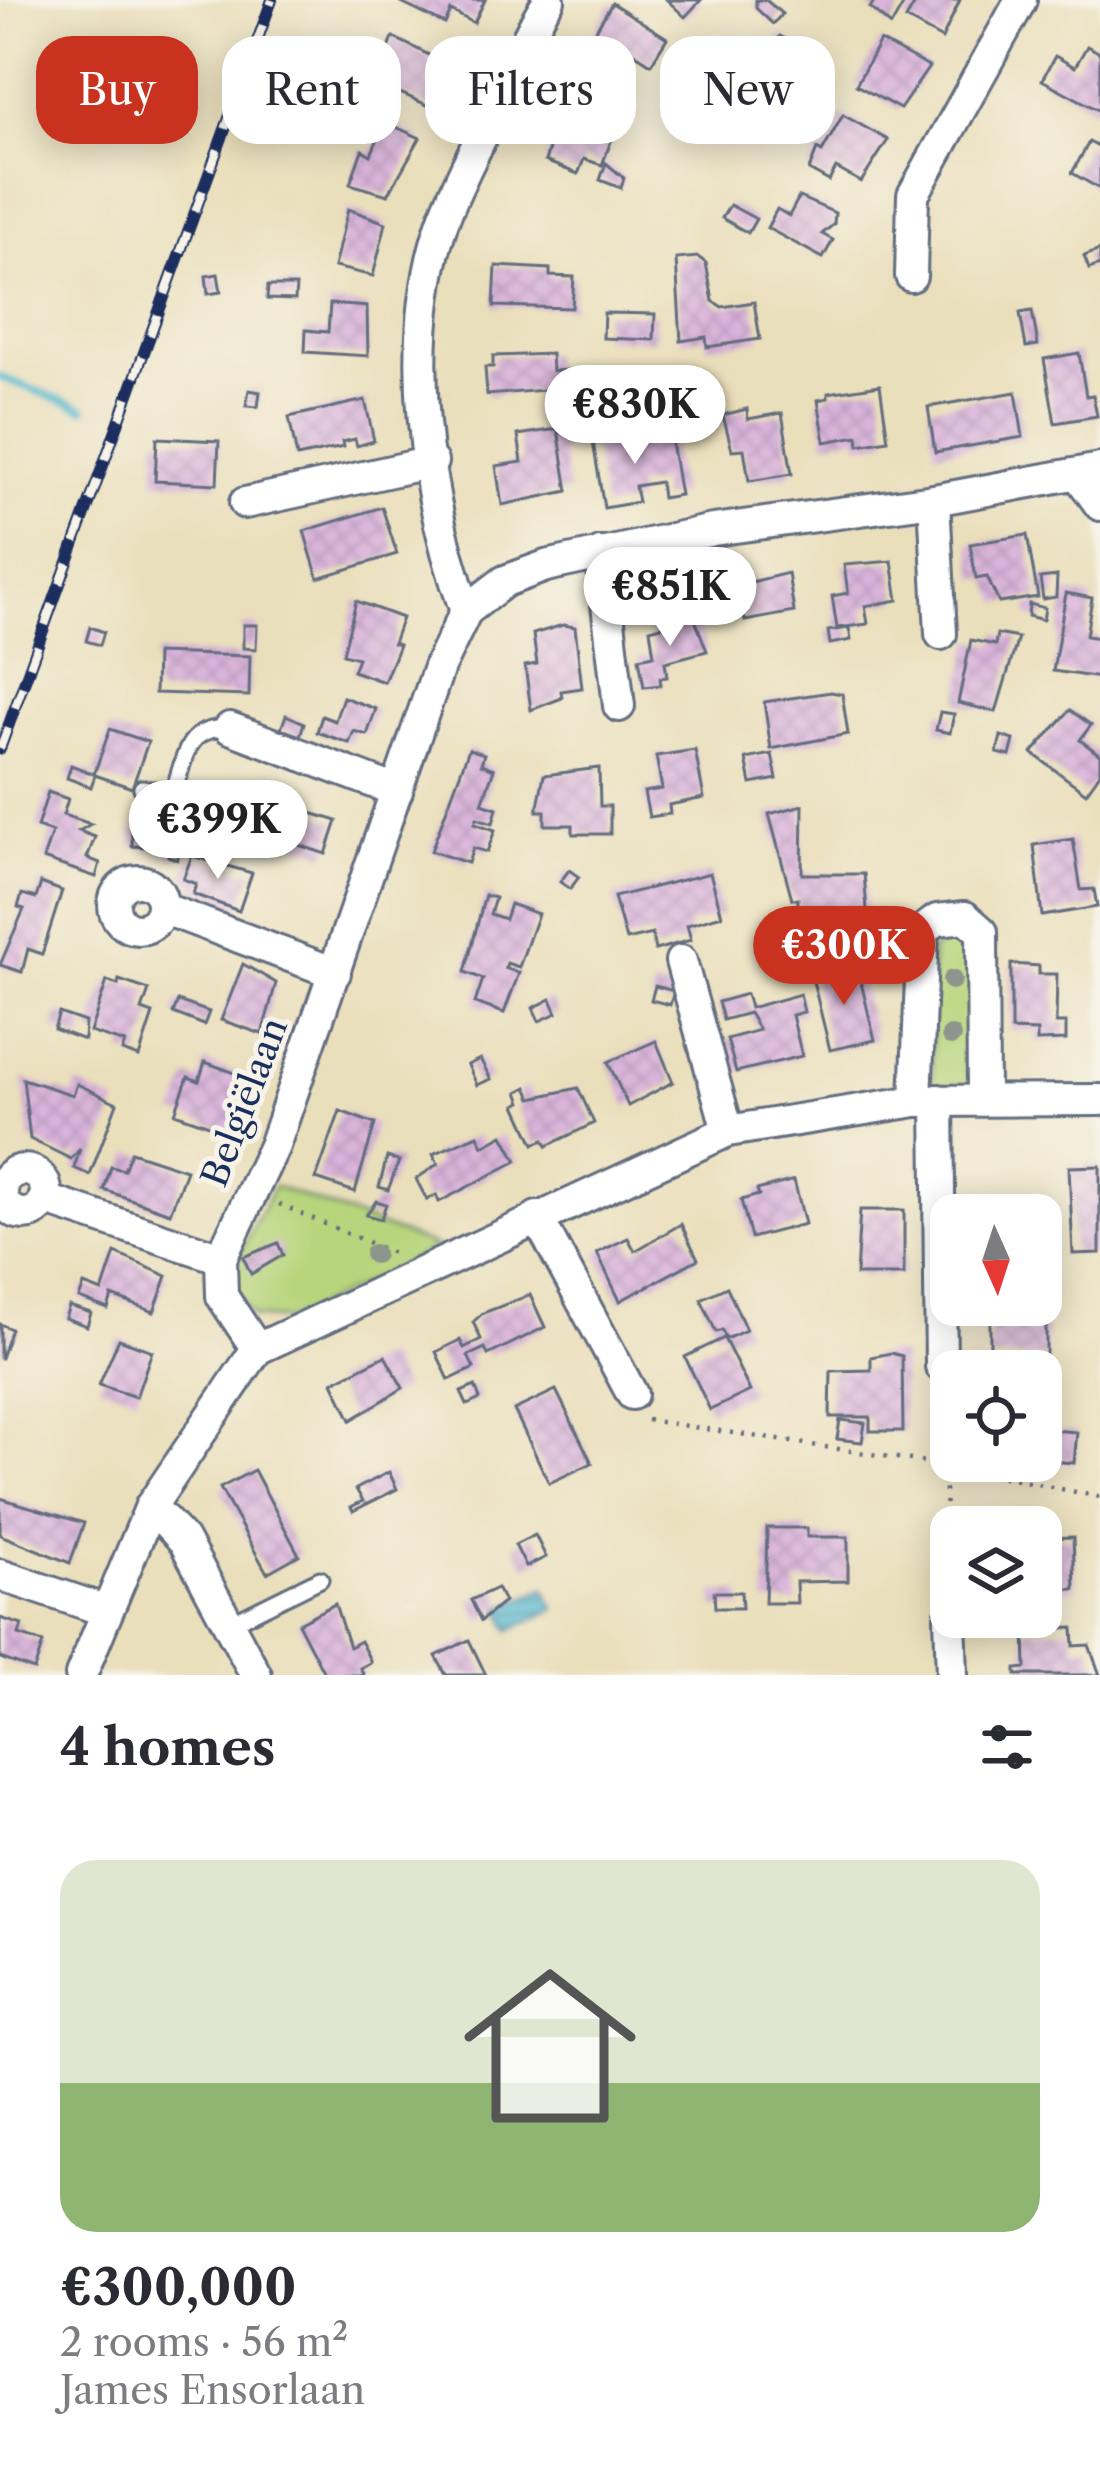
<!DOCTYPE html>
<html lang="en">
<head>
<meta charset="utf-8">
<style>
	body { margin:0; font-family:"Libre Caslon Text",serif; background:#f2f2f3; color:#2b2b33; height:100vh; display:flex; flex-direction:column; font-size:45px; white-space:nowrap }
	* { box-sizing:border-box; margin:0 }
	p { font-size:39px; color:#7c7c81 }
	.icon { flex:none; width:66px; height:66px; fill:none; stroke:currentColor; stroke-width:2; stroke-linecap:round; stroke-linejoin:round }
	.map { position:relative; height:1675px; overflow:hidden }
	.side { display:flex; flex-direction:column; background:#fff; flex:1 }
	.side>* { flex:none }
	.top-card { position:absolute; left:36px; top:36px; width:1029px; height:108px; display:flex; gap:24px }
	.needle { width:78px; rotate:177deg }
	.fabs { position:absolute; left:930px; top:1194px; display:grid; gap:24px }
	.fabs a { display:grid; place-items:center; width:132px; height:132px; border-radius:24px; background:#fff; box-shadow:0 6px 30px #0003; font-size:60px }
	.price { position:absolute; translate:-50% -102px; padding:0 27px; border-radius:42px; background:#fff; color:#222; font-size:39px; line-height:78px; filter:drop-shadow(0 3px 6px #0008) }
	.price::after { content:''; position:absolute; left:50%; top:72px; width:36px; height:27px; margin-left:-18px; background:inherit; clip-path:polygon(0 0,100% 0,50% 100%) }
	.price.selected { background:#c8321e; color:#fff }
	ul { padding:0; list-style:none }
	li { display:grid; align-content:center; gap:24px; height:636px; padding:0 60px }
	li+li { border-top:3px solid #e1e1e2 }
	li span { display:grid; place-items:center; height:372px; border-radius:36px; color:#555 }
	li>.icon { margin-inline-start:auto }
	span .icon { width:216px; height:216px; fill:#fffc; stroke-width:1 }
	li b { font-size:51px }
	h2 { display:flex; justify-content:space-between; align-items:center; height:144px; padding:0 60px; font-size:51px }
	.tag { padding:0 42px; border-radius:36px; background:#fff; box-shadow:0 6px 30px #0003; font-size:42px; line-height:108px }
	.tag.selected { background:#c8321e; color:#fff }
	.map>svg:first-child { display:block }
	.grass { fill:#b7d57c; stroke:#69826d; stroke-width:3 }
	.water { fill:url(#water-rules); stroke:#357296; stroke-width:3 }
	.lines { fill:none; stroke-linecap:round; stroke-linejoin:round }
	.stream { stroke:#4fb6cd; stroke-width:8 }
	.building { fill:url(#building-cross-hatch) }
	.service-casing { stroke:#636d7f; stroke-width:21 }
	.minor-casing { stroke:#636d7f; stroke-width:36 }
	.path { stroke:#636d7f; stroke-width:4.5; stroke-dasharray:3 9; stroke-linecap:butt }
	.service { stroke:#fff; stroke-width:15 }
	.minor { stroke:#fff; stroke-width:30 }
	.rail-casing { stroke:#1b2f5e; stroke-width:12 }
	.rail { stroke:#f7f3e8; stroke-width:8; stroke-dasharray:22; stroke-linecap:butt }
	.tree { fill:#8e958c }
	.labels { text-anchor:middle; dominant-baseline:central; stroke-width:10; stroke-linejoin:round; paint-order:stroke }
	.street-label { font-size:36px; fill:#1b2f5e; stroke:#f7f3e8 }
</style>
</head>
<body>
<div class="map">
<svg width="1100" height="1675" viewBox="0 0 1100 1675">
	<defs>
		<pattern id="water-rules" width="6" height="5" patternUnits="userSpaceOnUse" patternTransform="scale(3)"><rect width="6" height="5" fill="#4fb6cd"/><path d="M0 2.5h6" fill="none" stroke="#4194aa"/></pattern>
		<pattern id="building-cross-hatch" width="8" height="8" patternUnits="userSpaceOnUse" patternTransform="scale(3)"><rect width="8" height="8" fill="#dab4db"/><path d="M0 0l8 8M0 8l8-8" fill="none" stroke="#ba9bbe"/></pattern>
	</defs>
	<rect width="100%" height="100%" fill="#f7f3e8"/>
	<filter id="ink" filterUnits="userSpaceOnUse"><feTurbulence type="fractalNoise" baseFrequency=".00833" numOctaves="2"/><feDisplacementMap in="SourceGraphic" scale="24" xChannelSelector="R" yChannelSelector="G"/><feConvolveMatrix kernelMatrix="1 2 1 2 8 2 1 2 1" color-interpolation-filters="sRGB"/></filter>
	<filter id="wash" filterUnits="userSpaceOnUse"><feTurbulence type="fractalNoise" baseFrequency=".004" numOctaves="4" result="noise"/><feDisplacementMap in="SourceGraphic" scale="48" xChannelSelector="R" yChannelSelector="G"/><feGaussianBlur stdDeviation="2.7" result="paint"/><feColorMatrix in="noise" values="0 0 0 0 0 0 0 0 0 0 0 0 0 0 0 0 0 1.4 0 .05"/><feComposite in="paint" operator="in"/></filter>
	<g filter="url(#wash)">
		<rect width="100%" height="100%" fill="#eadfbb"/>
		<g class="grass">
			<polygon points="965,941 975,952 972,1090 937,1089 932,1082 931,950 945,942"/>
			<polygon points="274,1186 437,1247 290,1320 253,1317 232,1285 234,1264"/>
		</g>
		<polygon class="water" points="545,1588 555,1609 510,1630 500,1609"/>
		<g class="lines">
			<polyline class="stream" points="0,377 84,409"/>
		</g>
		<g id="blocks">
			<g class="building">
				<polygon points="395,0 485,0 474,23 451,11 445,24"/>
				<polygon points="667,0 701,0 685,17"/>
				<polygon points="756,0 766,0 782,14 773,24 756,8"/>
				<polygon points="875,0 906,0 891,26 870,8"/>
				<polygon points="917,0 960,0 942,39 906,19"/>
				<polygon points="612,3 667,38 651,64 631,51 616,74 582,53"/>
				<polygon points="780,36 791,42 783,58 772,52"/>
				<polygon points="393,37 441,61 428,84 442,90 434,108 362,76 369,58 384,64"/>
				<polygon points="729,39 751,63 743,72 717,54"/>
				<polygon points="880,41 929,67 900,109 856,85"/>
				<polygon points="1087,46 1100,53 1100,111 1042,80 1055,56 1075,67"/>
				<polygon points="765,61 779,69 771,83 757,76"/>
				<polygon points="292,67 319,79 312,95 286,83"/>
				<polygon points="566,94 621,115 602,165 584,159 578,174 545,161"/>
				<polygon points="843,115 888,140 861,182 836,168 829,181 809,170 817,149 822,152"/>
				<polygon points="385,122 420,138 388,195 350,184 362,150 371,155"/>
				<polygon points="1089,142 1100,148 1100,189 1072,173"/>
				<polygon points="606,163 624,178 621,188 600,180"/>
				<polygon points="799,197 835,213 834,224 822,234 833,240 823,258 767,228 777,209 789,216"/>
				<polygon points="730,205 756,219 748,233 722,218"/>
				<polygon points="348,209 386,223 373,276 334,267"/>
				<polygon points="1100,250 1100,265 1089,269 1084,256"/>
				<polygon points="698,257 706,263 713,301 722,307 754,302 760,339 707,347 706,337 681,341 676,259"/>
				<polygon points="496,266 550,269 550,276 574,277 572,308 494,306"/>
				<polygon points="218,274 221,292 208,294 206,276"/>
				<polygon points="268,286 296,286 295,300 267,299"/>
				<polygon points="330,304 367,307 368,356 305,352 306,330 328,332"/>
				<polygon points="1032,311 1038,345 1026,347 1020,313"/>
				<polygon points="604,313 655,314 654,340 603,338"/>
				<polygon points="1079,353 1086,396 1093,395 1097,416 1055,423 1044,359"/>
				<polygon points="551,354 552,371 568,370 569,388 487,395 485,367 493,367 493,356"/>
				<polygon points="880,385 888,440 859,445 858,436 825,442 818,400 828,398 828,393"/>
				<polygon points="249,390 260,392 258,407 246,406"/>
				<polygon points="1016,392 1023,437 935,452 928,407"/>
				<polygon points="365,400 374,441 357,446 355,439 342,442 343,447 297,457 289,417"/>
				<polygon points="747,409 748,419 782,413 792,474 749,481 744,449 732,450 723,415"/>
				<polygon points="558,429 568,491 502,505 496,466 522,462 518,435"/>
				<polygon points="669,430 680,495 662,498 660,482 635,486 638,502 604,508 593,442"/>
				<polygon points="157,438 219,441 217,484 155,481"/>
				<polygon points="382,507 397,554 318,578 304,531"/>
				<polygon points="1027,535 1038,597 999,603 987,577 976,579 970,544"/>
				<polygon points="892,561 898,600 865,606 868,624 837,628 832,596 848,593 844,565"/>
				<polygon points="788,573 794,612 745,621 739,585"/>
				<polygon points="1057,576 1056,597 1043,599 1040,578"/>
				<polygon points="1066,593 1092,598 1086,636 1100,638 1100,678 1053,671"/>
				<polygon points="356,601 402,618 393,643 399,645 384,682 353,671 358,658 343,654"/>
				<polygon points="1029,604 1045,608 1043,620 1028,616"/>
				<polygon points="694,617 707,651 665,662 667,677 660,678 661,685 644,687 639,658 654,655 650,629"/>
				<polygon points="243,625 257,625 256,649 243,648"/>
				<polygon points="563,625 575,627 582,688 561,691 562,698 531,710 525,666 537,664 533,634"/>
				<polygon points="90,627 104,632 100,645 86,641"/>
				<polygon points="849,628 851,640 830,644 828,631"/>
				<polygon points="997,634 1018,638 996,712 958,703 971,640 995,645"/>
				<polygon points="156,653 250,656 249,696 155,693"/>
				<polygon points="831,692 842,694 848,734 771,749 764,702"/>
				<polygon points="343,697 376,709 367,735 354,731 349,743 317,732 322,716 335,721"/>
				<polygon points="1070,710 1091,725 1080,740 1100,755 1100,773 1086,793 1032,753"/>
				<polygon points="940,712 954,714 950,733 936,730"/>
				<polygon points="286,715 304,723 300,736 281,729"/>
				<polygon points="110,729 148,742 132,788 95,775 91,787 67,778 71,765 94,774"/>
				<polygon points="1001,736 1014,740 1010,756 997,753"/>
				<polygon points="469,749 484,754 481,764 494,769 482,803 497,808 493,823 477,818 475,823 495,830 487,852 473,848 468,863 431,851"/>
				<polygon points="695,750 704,798 669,805 670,814 649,817 644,792 662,789 656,756"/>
				<polygon points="772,754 777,779 751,784 746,759"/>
				<polygon points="599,768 600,806 610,806 610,834 573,834 573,825 545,825 545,811 537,811 544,775"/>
				<polygon points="48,792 68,799 63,815 91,824 79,831 95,837 87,858 100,863 96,877 43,859 52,832 37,827"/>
				<polygon points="207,797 208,812 197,813 196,798"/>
				<polygon points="273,801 337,821 326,854 262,833"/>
				<polygon points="803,805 802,874 864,874 868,922 797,923 798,899 792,899 769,814"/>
				<polygon points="179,825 195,830 187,854 179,852 177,860 168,856"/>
				<polygon points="132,830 169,832 168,848 132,846"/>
				<polygon points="1073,839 1081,890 1094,889 1097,907 1042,916 1034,845"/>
				<polygon points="192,856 252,873 239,911 193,894 196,884 183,879"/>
				<polygon points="569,870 579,877 570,889 560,882"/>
				<polygon points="710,873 722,915 687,925 691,940 655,950 652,934 626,940 614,897"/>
				<polygon points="41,883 62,891 42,954 28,949 22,972 0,965 24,909 18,907 22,894 36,898"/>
				<polygon points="485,895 495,898 490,914 505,919 510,904 538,914 519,967 507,963 505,968 519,973 504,1013 475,1003 483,979 465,972"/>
				<polygon points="799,939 804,955 792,958 787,942"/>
				<polygon points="243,964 276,983 262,1034 221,1020"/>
				<polygon points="1011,964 1039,966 1039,974 1057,974 1056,1023 1066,1023 1066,1040 1037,1041 1037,1031 1011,1030"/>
				<polygon points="857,966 875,1040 830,1050 812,977"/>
				<polygon points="119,980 149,990 142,1010 153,1014 139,1057 122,1051 125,1043 90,1032 107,981 118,985"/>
				<polygon points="655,986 674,991 670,1005 651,1000"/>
				<polygon points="746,994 750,1008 800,994 804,1012 792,1015 802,1056 736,1072 727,1039 759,1030 749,1013 723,1020 718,1002"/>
				<polygon points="551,999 557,1013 539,1021 533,1008"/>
				<polygon points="178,1001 209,1012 204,1025 173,1013"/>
				<polygon points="59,1013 85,1022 84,1040 54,1029"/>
				<polygon points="656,1041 673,1082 628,1106 608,1062"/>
				<polygon points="480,1059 491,1079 477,1085 468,1065"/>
				<polygon points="205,1062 246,1077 229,1132 175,1113 188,1077 199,1081"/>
				<polygon points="23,1079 73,1095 77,1084 117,1103 90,1175 74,1168 80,1149 71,1159 30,1139"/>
				<polygon points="527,1087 532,1098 578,1088 594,1123 547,1146 544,1140 534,1144 516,1105 522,1102 518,1092"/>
				<polygon points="340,1111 375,1124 355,1192 316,1179"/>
				<polygon points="478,1135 483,1146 503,1135 517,1161 439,1202 436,1195 427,1200 416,1179 438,1164 433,1154"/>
				<polygon points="131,1152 186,1170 170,1213 104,1190 111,1167 124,1170"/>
				<polygon points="387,1157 399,1161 388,1190 379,1187"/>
				<polygon points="1100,1166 1100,1253 1073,1254 1069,1167"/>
				<polygon points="794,1180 805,1224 751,1238 741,1200 759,1195 757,1190"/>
				<polygon points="376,1201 386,1204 381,1219 366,1215"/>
				<polygon points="860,1210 904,1210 904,1275 856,1275"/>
				<polygon points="681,1224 698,1259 620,1301 597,1253 628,1238 635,1251"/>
				<polygon points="278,1243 283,1255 251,1274 243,1257"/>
				<polygon points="115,1253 167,1276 154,1312 112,1296 108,1309 79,1298 84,1285 102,1292"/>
				<polygon points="727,1287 746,1330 726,1339 722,1330 716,1332 701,1299"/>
				<polygon points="530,1295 545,1327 488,1355 485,1348 468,1356 474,1368 449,1380 436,1352 460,1340 464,1348 481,1339 473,1322 483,1313"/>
				<polygon points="69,1306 91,1313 87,1326 65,1318"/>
				<polygon points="1046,1308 1046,1357 990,1358 990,1309"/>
				<polygon points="0,1324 11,1329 1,1358 0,1358"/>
				<polygon points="724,1338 750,1391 710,1410 685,1357"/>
				<polygon points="119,1339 152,1351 136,1397 99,1385"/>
				<polygon points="891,1353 902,1356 903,1431 870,1431 870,1417 830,1417 831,1371 871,1370 871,1357"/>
				<polygon points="385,1356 403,1388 351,1420 333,1382"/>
				<polygon points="475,1386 480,1399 467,1405 461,1392"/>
				<polygon points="556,1390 592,1463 549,1483 514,1410"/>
				<polygon points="840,1420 865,1423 862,1442 837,1439"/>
				<polygon points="1041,1429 1077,1432 1074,1463 1041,1460"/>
				<polygon points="254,1470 299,1555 267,1573 220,1488"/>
				<polygon points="389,1472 397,1489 353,1511 351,1507 363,1501 356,1489"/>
				<polygon points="0,1498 84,1523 70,1563 0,1535"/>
				<polygon points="767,1528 807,1528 807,1537 848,1537 848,1581 796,1582 797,1603 765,1603"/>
				<polygon points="535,1535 546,1557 526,1567 515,1545"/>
				<polygon points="1073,1537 1075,1589 1041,1590 1041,1538"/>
				<polygon points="497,1588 504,1602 481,1621 471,1600"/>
				<polygon points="714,1592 741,1592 742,1608 715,1608"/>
				<polygon points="335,1604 349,1647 360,1641 371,1662 360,1668 364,1675 325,1675 298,1623"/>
				<polygon points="0,1618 22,1625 19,1635 43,1643 34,1670 0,1658"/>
				<polygon points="1073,1628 1074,1646 1089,1645 1100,1675 1016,1675 1016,1669 1026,1668 1025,1630"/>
				<polygon points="469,1640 486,1675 446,1675 436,1656"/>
			</g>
		</g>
	</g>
	<g filter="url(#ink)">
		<use href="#blocks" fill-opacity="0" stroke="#636d7f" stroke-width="3"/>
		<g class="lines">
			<defs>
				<g id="service">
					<path d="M142,788l31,5c14,-38 11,-66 57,-65"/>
					<polyline points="229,1624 320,1579"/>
				</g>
				<g id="minor">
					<polyline points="911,276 913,195 1021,0"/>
					<polyline points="1079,476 1100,505"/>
					<polyline points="934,500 941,634"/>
					<polyline points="245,503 432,462"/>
					<polyline points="601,553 619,706"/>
					<path d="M466,611c-42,-113 -63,-272 -24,-387 14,-40 36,-79 54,-117 17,-36 31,-74 53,-107"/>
					<polyline points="230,728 397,791"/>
					<circle cx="138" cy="905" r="24"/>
					<polyline points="162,908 335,973"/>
					<polyline points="681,961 728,1131"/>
					<polyline points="938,1100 941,1366"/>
					<polyline points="916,1101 923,930 937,920 965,917 982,932 983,1098"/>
					<circle cx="24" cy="1192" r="22"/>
					<polyline points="44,1199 221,1258"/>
					<polyline points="537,1217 632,1394"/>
					<polyline points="257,1349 222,1296 221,1258 274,1146 439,667 466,611 505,581 546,566 713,530 934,500 1100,469"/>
					<polyline points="151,1506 184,1541 256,1675"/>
					<polyline points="0,1575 104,1610"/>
					<polyline points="950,1617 952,1675"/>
					<polyline points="81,1675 151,1506 257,1349 728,1131 916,1101 1100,1100"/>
				</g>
			</defs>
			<use href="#service" class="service-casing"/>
			<use href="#minor" class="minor-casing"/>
			<g class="path">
				<polyline points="279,1204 395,1254"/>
				<polyline points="647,1420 944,1465 1100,1497"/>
				<polyline points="944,1465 949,1591"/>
			</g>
			<use href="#service" class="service"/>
			<use href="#minor" class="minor"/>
			<defs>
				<polyline id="rail" points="0,749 272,0"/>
			</defs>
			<use href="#rail" class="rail-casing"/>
			<use href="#rail" class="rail"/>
		</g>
		<g class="tree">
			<circle cx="649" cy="564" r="10"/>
			<circle cx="952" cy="980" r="10"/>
			<circle cx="951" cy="1036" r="10"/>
			<circle cx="374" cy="1254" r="10"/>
		</g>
	</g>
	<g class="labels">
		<g class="street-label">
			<text transform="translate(244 1102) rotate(-69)">Belgiëlaan</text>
		</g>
	</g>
</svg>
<div class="fabs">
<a><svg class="needle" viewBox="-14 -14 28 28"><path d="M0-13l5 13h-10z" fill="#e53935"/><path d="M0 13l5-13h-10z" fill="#7c7c81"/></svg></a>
<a><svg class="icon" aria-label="locate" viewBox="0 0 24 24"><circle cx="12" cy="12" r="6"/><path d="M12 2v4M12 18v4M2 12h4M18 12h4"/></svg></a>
<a><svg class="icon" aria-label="layers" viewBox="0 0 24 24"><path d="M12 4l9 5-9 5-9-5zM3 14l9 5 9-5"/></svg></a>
</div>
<b class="price" style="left:635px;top:467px">€830K</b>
<b class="price" style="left:670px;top:649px">€851K</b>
<b class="price" style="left:218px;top:882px">€399K</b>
<b class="price selected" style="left:844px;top:1008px">€300K</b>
<div class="top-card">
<a class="tag selected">Buy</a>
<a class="tag">Rent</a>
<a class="tag">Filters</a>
<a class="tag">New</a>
</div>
</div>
<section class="side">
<h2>4 homes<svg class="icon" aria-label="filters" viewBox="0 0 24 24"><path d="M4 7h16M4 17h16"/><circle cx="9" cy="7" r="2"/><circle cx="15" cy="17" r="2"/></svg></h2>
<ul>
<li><span style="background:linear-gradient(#dfe7d0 60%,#8fb573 0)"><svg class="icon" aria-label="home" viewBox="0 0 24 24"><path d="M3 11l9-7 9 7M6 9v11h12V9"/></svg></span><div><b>€300,000</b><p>2 rooms · 56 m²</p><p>James Ensorlaan</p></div></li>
</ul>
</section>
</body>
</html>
